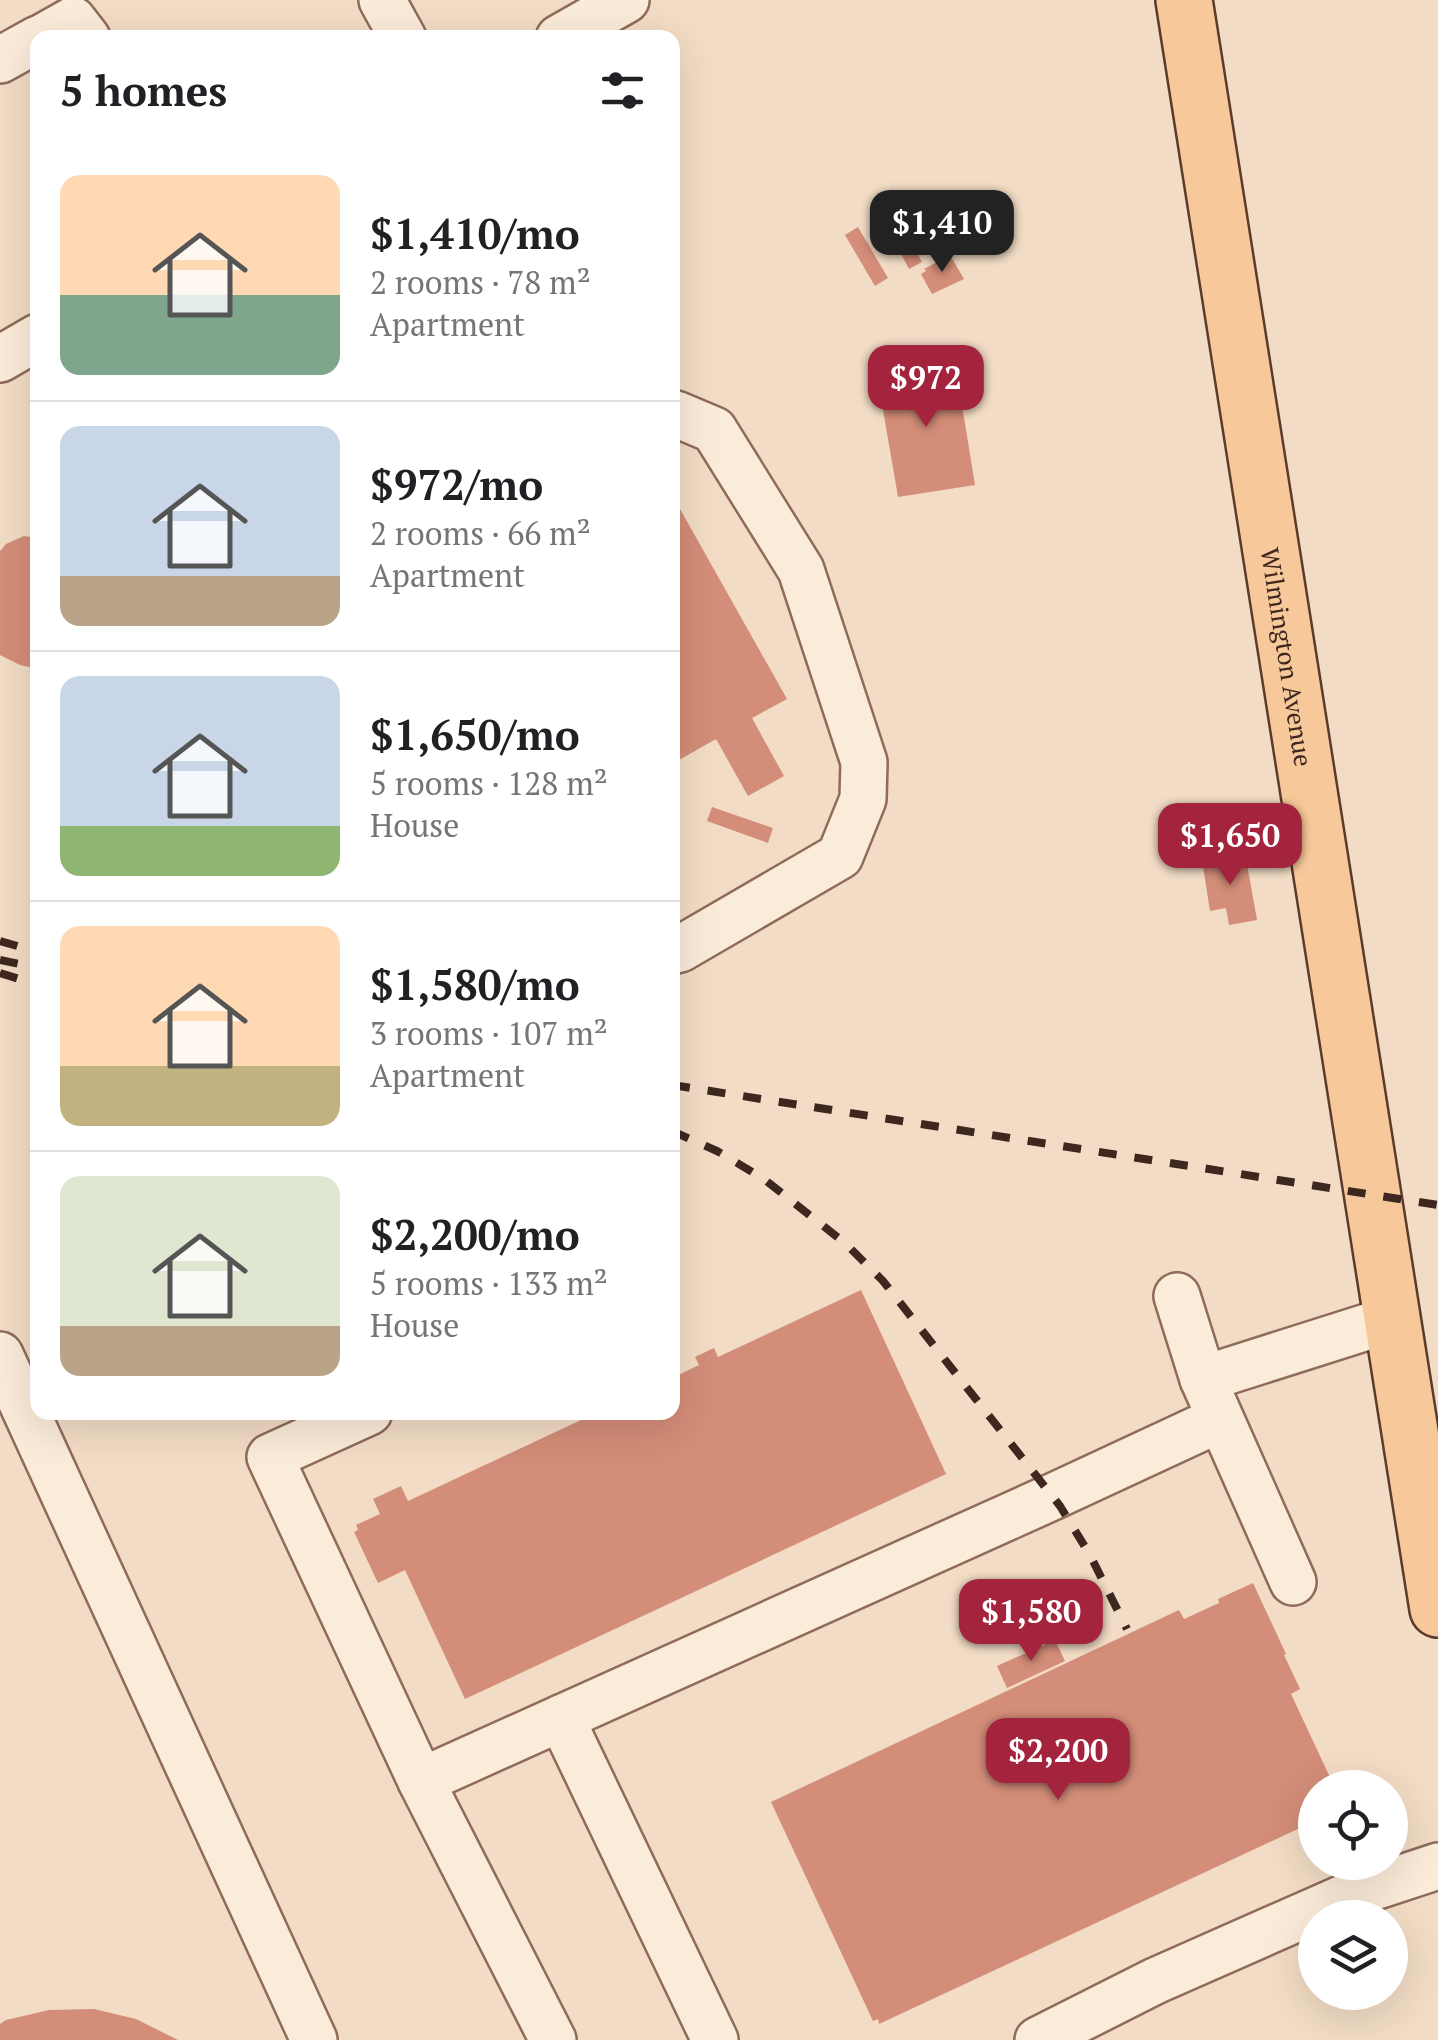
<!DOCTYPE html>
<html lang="en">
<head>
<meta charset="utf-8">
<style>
	body { margin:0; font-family:"PT Serif",serif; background:#f2f2f2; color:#202124; height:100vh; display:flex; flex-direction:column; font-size:38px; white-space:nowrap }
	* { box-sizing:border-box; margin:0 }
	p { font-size:32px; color:#757577 }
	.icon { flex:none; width:55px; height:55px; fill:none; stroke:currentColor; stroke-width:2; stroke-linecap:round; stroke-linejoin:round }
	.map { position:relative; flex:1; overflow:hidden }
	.panel { position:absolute; left:30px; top:30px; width:650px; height:1390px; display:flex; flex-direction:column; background:#fff; border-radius:20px; box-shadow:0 10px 40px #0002 }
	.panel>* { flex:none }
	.fabs { position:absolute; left:1298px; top:1770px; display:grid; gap:20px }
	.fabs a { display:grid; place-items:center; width:110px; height:110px; border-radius:50%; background:#fff; box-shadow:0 10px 40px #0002; font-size:50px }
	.price { position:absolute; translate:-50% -85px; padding:0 22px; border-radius:20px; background:#a3243c; color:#fff; font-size:32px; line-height:65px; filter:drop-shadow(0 2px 5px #0008) }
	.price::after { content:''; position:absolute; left:50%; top:60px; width:30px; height:22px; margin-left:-15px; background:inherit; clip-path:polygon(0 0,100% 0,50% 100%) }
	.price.current { background:#222; color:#fff }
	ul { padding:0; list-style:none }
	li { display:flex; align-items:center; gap:30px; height:250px; padding:0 30px }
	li+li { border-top:2px solid #e0e0e0 }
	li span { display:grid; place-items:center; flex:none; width:280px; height:200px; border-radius:20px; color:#555 }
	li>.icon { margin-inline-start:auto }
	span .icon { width:120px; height:120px; fill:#fffc; stroke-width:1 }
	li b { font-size:42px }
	h2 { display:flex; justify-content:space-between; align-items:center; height:120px; padding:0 30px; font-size:42px }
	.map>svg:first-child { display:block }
	.building { fill:#d38d78 }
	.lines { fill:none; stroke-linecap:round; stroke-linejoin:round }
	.minor-casing { stroke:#8f6b59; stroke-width:50 }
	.major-casing { stroke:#5c3a2d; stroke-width:60 }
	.minor { stroke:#fbebd9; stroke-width:45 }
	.major { stroke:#f7c99a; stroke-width:55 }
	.rail { stroke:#3e271e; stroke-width:8; stroke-dasharray:18 18; stroke-linecap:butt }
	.labels { text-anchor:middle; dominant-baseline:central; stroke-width:10; stroke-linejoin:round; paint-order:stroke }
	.street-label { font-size:25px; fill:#3e271e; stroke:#f8e8d5 }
</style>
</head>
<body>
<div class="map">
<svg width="1438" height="2040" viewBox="0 0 1438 2040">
	<rect width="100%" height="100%" fill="#f2dcc5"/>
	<g class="building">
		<polygon points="892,207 922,262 909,269 880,214"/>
		<polygon points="858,227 888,278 875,286 845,235"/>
		<polygon points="950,255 964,279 932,294 921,274 926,271 924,269"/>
		<polygon points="955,362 975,485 898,497 877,375"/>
		<polygon points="680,509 787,699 752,718 784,776 748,796 716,739 672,764 672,513"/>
		<polygon points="24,536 38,538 38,669 20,665 0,655 0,551 6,544"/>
		<polygon points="712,807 773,828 768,843 707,821"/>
		<polygon points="1245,853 1257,920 1229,925 1226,908 1210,911 1202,860"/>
		<polygon points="861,1290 946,1474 465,1699 405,1570 378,1583 354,1532 358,1530 356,1525 380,1514 373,1499 401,1486 408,1501 598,1412 672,1412 672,1378 699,1365 695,1357 714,1348 718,1357"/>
		<polygon points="1253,1583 1286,1654 1284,1655 1300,1689 1291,1694 1335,1788 1315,1788 1315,1821 879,2024 878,2019 873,2021 771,1802 1179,1610 1184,1619 1219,1603 1218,1599"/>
		<polygon points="1055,1640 1065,1661 1007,1688 997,1666"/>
		<polygon points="94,2009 136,2019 178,2040 0,2040 0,2024 6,2020 49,2010"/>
	</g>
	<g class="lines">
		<defs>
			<g id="minor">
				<polyline points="382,0 403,38"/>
				<polyline points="41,38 73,20 87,38"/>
				<polyline points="559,38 626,0"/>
				<polyline points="0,60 38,39"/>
				<polyline points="0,359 38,337"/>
				<polyline points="672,415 676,414 714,430 801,570 864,762 863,799 840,856 680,949 672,951"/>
				<polyline points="1177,1296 1203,1379"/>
				<polyline points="0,1355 314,2040"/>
				<polyline points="369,1412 270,1457 421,1781 1052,1497 1220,1419"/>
				<polyline points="1293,1582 1203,1379 1392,1319"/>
				<polyline points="561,1718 715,2040"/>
				<polyline points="421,1781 553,2040"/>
				<polyline points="1038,2040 1155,1981 1350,1895 1438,1866"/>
			</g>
			<g id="major">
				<path id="s1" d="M1184,0l254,1609"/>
			</g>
		</defs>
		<use href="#minor" class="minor-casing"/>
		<use href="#major" class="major-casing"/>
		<use href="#minor" class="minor"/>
		<use href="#major" class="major"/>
		<g class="rail">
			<polyline points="0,941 38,952"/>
			<polyline points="0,960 38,968"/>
			<polyline points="0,973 38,985"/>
			<polyline points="672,1085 1438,1205"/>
			<polyline points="672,1131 717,1151 764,1179 846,1244 883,1281 1060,1506 1090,1555 1127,1629"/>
		</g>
	</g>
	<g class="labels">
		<g class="street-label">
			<text stroke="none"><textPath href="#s1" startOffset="665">Wilmington Avenue</textPath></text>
		</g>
	</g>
</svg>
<div class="fabs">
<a><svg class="icon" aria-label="locate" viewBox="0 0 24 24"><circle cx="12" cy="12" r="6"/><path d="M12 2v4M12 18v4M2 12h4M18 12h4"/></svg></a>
<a><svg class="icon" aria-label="layers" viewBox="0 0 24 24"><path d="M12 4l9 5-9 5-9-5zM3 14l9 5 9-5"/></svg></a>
</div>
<b class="price current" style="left:942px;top:275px">$1,410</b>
<b class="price" style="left:926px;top:430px">$972</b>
<b class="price" style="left:1230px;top:888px">$1,650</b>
<b class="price" style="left:1031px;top:1664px">$1,580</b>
<b class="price" style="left:1058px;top:1803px">$2,200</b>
<section class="panel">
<h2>5 homes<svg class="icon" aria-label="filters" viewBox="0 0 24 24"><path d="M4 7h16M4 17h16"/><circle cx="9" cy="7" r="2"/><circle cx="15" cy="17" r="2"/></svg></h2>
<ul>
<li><span style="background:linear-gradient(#ffd9b3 60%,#7fa58c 0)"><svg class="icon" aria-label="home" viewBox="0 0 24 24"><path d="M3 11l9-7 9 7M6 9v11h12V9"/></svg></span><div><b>$1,410/mo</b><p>2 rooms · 78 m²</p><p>Apartment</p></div></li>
<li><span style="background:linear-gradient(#c9d6e8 75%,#b9a48a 0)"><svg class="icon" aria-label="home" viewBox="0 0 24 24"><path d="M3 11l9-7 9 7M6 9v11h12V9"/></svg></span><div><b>$972/mo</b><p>2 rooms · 66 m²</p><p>Apartment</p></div></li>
<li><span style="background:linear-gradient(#c9d6e8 75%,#8fb573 0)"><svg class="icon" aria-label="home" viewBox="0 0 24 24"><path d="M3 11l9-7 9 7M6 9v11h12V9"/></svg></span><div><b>$1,650/mo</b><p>5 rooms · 128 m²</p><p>House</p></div></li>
<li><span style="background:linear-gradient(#ffd9b3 70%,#c2b280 0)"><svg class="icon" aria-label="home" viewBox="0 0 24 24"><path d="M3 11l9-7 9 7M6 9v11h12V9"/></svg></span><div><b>$1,580/mo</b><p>3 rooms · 107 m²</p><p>Apartment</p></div></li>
<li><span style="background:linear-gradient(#dfe7d0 75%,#b9a48a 0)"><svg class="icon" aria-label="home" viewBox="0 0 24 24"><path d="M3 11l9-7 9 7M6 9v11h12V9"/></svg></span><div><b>$2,200/mo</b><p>5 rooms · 133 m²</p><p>House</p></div></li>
</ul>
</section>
</div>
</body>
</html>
